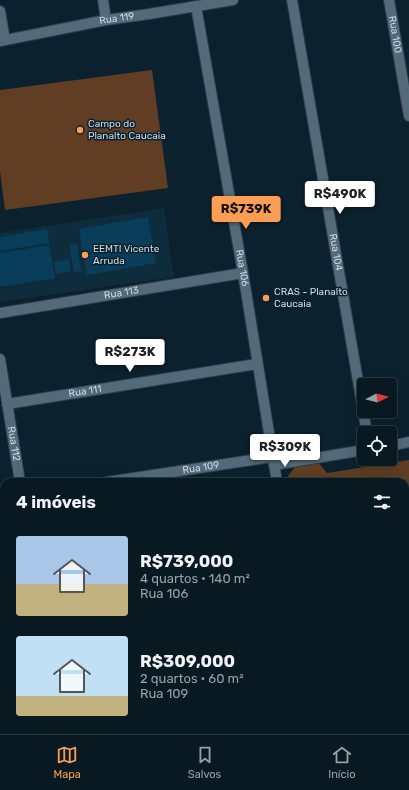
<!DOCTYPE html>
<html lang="pt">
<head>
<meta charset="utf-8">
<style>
	body { margin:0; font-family:Rubik,sans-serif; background:#11222a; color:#f1f3f6; height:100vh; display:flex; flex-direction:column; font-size:15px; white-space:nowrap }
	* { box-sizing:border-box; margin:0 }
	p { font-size:13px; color:#98a0a5 }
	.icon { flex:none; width:22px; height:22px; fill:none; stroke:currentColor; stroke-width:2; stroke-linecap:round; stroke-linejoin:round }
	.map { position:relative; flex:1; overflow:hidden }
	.details { position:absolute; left:0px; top:478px; width:409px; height:256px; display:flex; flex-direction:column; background:#081922; border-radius:12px 12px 0 0; box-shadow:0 4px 16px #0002,0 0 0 1px #293840 }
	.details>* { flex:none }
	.needle { width:26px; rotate:84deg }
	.fabs { position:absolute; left:357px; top:378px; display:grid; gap:8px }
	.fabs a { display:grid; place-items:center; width:40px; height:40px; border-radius:4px; background:#081922; box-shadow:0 4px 16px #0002,0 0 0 1px #293840; font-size:20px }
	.price { position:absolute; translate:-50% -34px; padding:0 9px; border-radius:4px; background:#fff; color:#222; font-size:13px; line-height:26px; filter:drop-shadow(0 1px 2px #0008) }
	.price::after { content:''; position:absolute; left:50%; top:24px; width:12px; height:9px; margin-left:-6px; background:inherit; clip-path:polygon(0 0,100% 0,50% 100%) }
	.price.current { background:#fc9d54; color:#111 }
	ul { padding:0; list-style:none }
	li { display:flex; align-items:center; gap:12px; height:100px; padding:0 16px }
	li span { display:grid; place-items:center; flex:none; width:112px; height:80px; border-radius:4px; color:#555 }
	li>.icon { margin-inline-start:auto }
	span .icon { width:48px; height:48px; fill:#fffc; stroke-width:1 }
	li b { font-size:17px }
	h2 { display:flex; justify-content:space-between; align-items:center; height:48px; padding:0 16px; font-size:17px }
	.menu { display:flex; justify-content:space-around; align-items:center; height:56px; border-top:1px solid #293840; background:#081922; font-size:11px; color:#98a0a5 }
	.menu a { display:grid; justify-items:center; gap:2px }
	.menu .current { color:#fc9d54 }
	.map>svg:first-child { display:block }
	.built { fill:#0e2c3c }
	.green { fill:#613d23 }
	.building { fill:#093e5a }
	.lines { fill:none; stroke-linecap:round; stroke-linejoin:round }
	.street-casing { stroke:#313c47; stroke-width:12 }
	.street { stroke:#526a7a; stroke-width:10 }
	.poi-dot { fill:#fc9d54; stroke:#0b212e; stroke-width:1.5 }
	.labels { text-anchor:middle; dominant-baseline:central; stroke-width:3; stroke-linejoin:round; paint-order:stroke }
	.street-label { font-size:10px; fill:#ccd9e2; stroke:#0b212e }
	.poi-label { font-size:10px; fill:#ccd9e2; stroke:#0b212e; text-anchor:start }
</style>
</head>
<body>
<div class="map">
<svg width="409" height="734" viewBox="0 0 409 734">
	<rect width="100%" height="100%" fill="#0b212e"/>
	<polygon class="built" points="164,208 174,277 0,302 0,233"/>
	<g class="green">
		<polygon points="152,70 168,188 5,210 0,171 0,90"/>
		<polygon points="409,460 409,608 405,609 405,482 289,482 288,476 296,466 318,462 327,473"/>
	</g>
	<g class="building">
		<polygon points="148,217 156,263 87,275 79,229"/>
		<polygon points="47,229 49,243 0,251 0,237"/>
		<polygon points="77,244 81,271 74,272 69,245"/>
		<polygon points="49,245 55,278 0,287 0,253"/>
		<polygon points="69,259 71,271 56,274 54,262"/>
	</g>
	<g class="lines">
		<defs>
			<g id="street">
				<polyline points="103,0 106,20"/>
				<path id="s1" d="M292,0l75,433"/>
				<path id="s2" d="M389,0l20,116"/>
				<path id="s3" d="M196,6l47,267 34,209"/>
				<polyline points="0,11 5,40"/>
				<path id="s4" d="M0,41l106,-21 43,-6 84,-14"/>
				<path id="s5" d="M0,313l243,-40"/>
				<path id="s6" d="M0,359l20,123"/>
				<path id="s7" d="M7,404l250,-40"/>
				<polyline points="390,446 409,442"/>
				<polyline points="274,465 364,450"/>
				<path id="s8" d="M107,482l165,-25"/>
				<polyline points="405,623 409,622"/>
				<polyline points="405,653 409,676"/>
				<polyline points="0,692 4,691"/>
				<polyline points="61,730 61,734"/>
				<polyline points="320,730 321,734"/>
			</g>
		</defs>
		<use href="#street" class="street-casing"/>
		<use href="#street" class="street"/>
	</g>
	<g class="poi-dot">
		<circle cx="80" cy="130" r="4"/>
		<circle cx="85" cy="255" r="4"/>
		<circle cx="266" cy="298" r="4"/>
	</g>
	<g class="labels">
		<g class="street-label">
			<text stroke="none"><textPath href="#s4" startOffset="119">Rua 119</textPath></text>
			<text stroke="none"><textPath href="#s2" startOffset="35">Rua 100</textPath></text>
			<text stroke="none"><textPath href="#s1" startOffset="256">Rua 104</textPath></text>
			<text stroke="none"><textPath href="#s3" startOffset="266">Rua 106</textPath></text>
			<text stroke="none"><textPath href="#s5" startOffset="123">Rua 113</textPath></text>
			<text stroke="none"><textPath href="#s7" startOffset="79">Rua 111</textPath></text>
			<text stroke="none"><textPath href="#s6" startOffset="86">Rua 112</textPath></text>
			<text stroke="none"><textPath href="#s8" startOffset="95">Rua 109</textPath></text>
		</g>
		<g class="poi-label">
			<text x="88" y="124">Campo do<tspan x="88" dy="12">Planalto Caucaia</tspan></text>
			<text x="93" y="249">EEMTI Vicente<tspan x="93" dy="12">Arruda</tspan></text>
			<text x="274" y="292">CRAS - Planalto<tspan x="274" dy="12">Caucaia</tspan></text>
		</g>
	</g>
</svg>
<div class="fabs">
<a><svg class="needle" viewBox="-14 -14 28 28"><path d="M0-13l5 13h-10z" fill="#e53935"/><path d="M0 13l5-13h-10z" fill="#98a0a5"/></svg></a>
<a><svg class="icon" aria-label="locate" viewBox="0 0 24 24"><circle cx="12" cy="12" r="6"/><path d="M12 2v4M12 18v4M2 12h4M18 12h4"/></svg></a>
</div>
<b class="price" style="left:340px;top:215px">R$490K</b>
<b class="price current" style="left:246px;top:230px">R$739K</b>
<b class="price" style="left:130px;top:373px">R$273K</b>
<b class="price" style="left:285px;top:468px">R$309K</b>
<section class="details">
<h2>4 imóveis<svg class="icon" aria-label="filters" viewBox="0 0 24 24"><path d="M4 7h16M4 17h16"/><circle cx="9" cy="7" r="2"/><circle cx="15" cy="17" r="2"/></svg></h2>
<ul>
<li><span style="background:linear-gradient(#a9c7e8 60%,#c2b280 0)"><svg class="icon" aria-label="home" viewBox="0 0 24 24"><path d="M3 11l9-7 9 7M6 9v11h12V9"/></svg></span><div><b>R$739,000</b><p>4 quartos · 140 m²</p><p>Rua 106</p></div></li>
<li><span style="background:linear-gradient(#bfe0f5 75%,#c2b280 0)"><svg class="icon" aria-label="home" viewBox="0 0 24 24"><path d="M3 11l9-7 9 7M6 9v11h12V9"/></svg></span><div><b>R$309,000</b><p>2 quartos · 60 m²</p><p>Rua 109</p></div></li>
</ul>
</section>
</div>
<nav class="menu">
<a class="current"><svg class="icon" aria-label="map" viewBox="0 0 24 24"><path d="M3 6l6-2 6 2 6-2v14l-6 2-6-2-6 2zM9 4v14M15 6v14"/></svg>Mapa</a>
<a><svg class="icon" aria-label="saved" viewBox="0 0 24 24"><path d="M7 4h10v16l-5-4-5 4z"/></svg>Salvos</a>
<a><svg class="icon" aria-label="home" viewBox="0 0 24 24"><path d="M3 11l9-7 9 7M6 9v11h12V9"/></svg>Início</a>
</nav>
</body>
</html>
